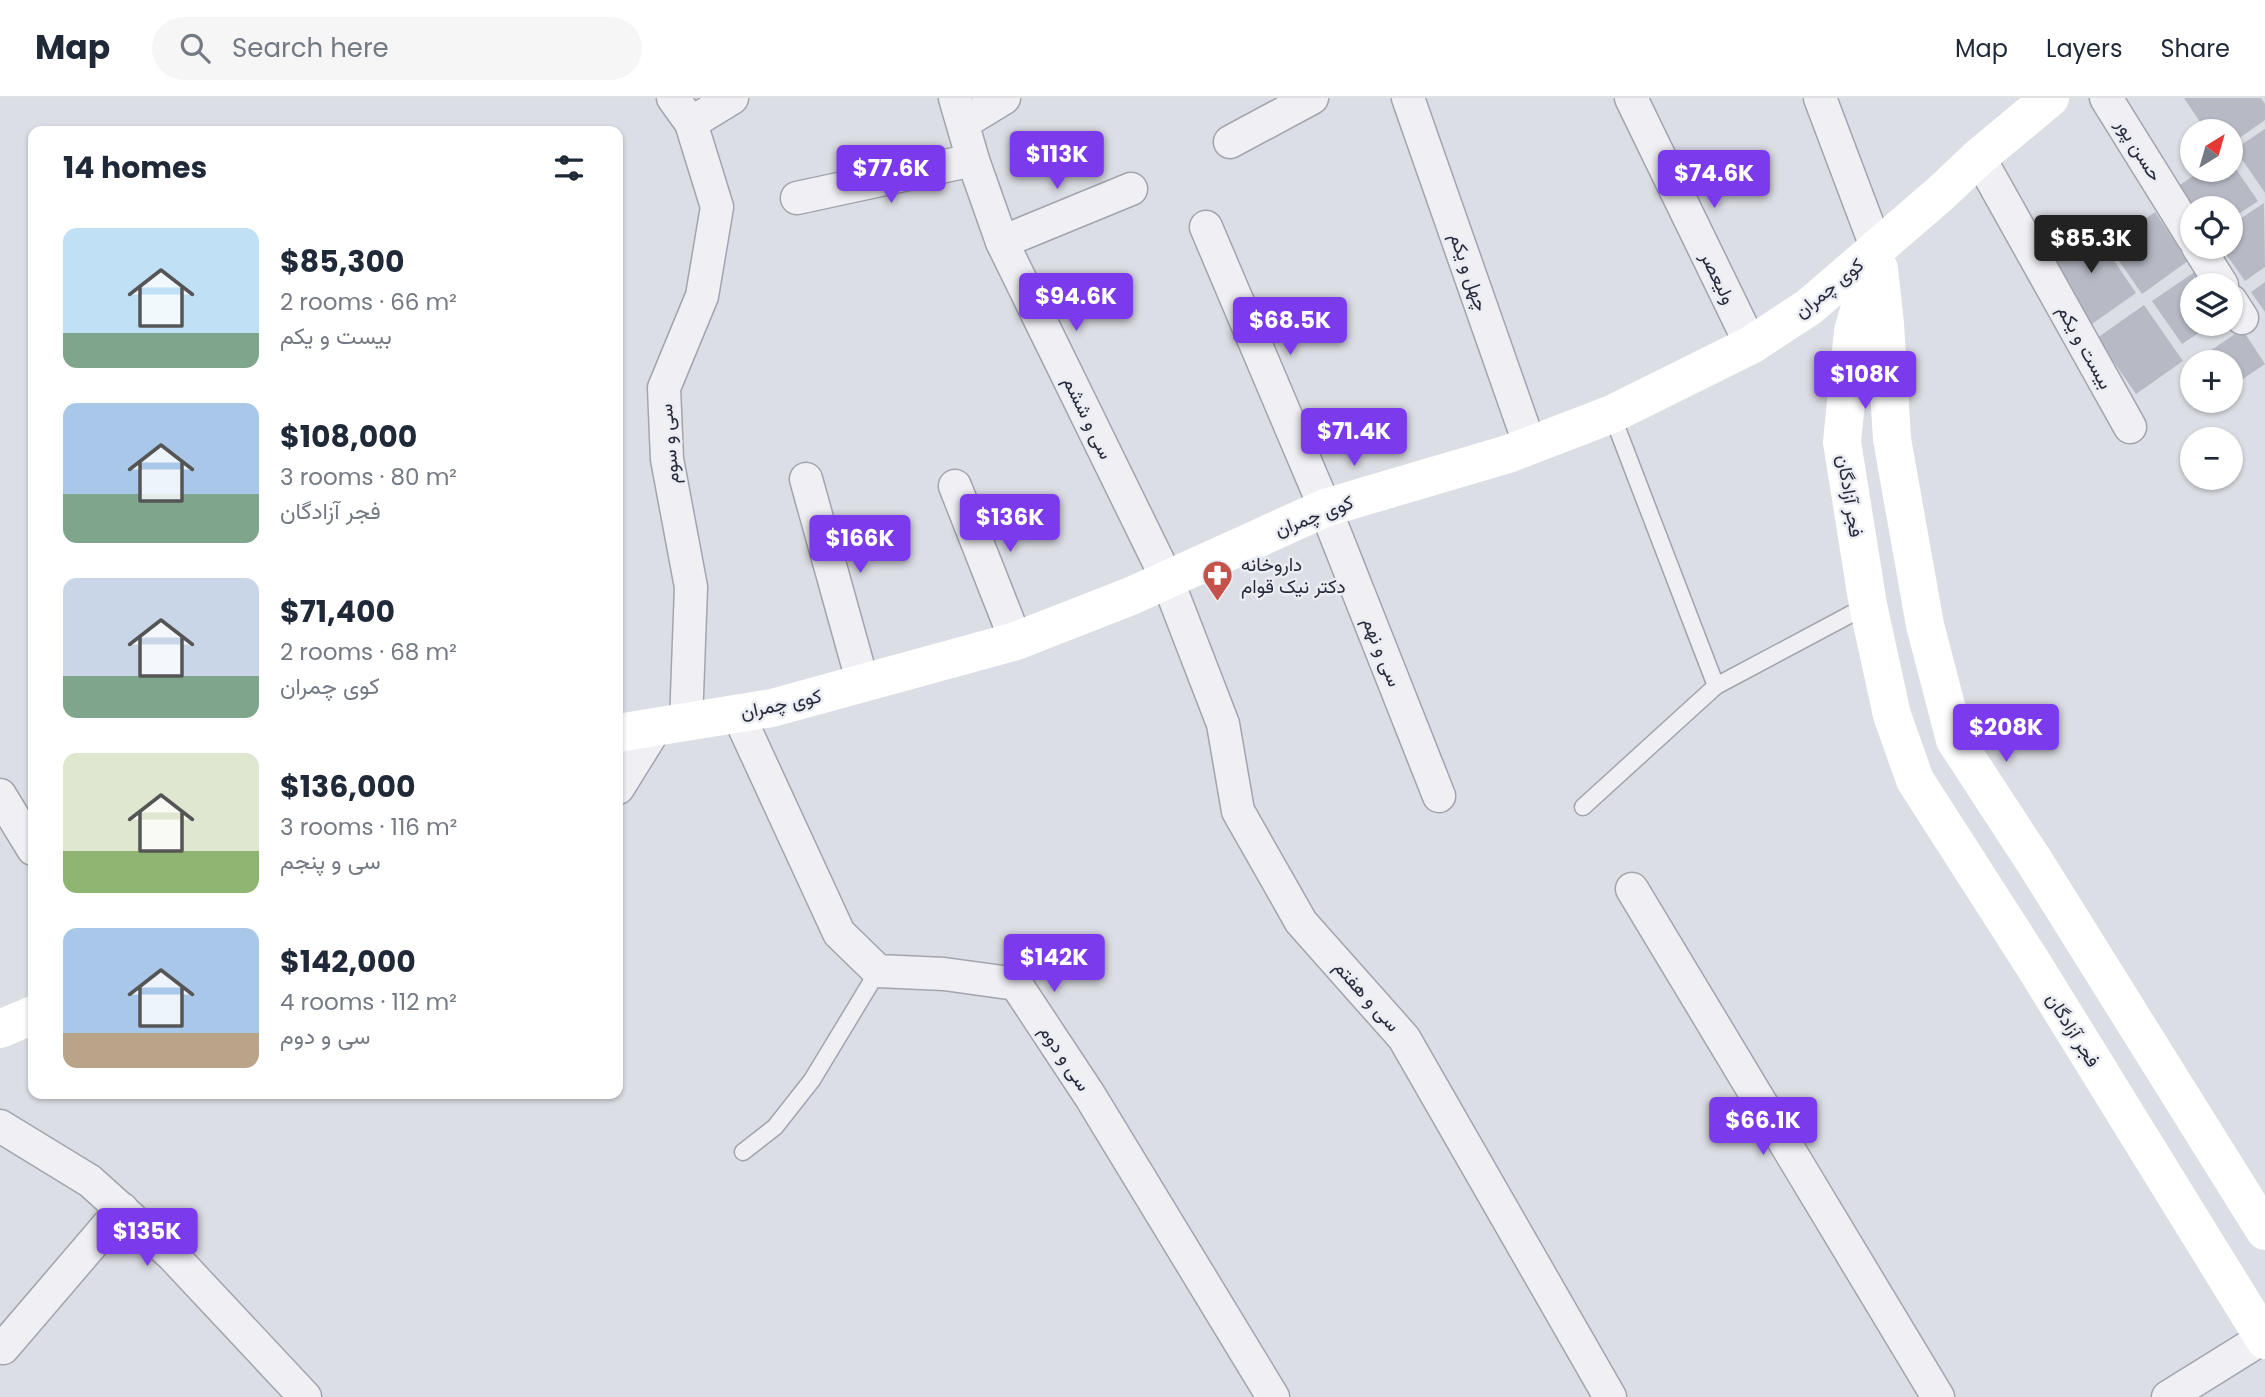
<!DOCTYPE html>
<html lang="en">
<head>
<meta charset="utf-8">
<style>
	body { margin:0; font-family:Poppins,Vazirmatn,sans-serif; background:#f6f6f7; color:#1f2937; height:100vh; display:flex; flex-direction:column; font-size:26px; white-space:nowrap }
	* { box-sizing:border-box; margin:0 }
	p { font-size:23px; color:#747a83 }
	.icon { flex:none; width:38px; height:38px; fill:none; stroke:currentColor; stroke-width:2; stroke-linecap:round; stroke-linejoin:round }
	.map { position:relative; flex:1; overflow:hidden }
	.sheet { position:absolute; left:28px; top:28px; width:595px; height:973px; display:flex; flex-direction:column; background:#fff; border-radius:14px; box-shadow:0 2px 5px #0004 }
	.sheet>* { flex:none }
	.needle { width:46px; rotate:37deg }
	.buttons { position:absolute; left:2180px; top:21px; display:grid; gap:14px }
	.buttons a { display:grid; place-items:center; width:63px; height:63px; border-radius:50%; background:#fff; box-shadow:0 2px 5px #0004; font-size:35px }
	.price { position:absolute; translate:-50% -60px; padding:0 16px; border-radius:7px; background:#7c3aed; color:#fff; font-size:23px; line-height:46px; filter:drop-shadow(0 2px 4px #0008) }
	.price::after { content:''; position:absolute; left:50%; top:42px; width:21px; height:16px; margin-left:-10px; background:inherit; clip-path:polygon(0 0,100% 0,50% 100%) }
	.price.on { background:#222; color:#fff }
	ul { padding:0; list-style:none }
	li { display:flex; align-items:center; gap:21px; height:175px; padding:0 35px }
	li span { display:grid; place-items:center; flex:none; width:196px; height:140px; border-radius:14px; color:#555 }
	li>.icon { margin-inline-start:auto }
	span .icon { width:84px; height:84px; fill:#fffc; stroke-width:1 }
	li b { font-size:30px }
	h2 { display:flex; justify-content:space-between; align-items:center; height:84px; padding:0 35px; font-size:30px }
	header { display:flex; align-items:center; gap:42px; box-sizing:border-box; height:98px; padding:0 35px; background:#fff; border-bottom:2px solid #e0e1e3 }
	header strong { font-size:33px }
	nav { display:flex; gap:38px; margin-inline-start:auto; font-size:24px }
	.search { width:490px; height:63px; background:#f6f6f7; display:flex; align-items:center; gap:18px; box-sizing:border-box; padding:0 24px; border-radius:38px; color:#747a83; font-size:26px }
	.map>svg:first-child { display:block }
	.building { fill:#b7b9c4 }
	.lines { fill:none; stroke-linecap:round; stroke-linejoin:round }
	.lane-casing { stroke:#a2a4ae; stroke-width:19 }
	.street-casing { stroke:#a2a4ae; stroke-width:35 }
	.lane { stroke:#efeff4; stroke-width:16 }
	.street { stroke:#efeff4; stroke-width:32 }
	.secondary { stroke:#fff; stroke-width:38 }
	.labels { text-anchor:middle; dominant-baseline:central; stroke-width:5; stroke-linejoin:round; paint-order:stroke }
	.street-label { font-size:19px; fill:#272a3a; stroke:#ebedf3 }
	.poi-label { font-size:19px; fill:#272a3a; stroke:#ebedf3; text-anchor:start }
</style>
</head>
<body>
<header>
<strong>Map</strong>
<div class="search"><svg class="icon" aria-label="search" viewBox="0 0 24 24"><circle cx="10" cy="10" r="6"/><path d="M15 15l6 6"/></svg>Search here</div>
<nav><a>Map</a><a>Layers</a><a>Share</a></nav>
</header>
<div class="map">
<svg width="2265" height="1299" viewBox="0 0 2265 1299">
	<rect width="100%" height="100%" fill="#dcdee5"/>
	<g class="building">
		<polygon points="2184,0 2261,0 2265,6 2265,22 2231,46 2231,33 2206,33"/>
		<polygon points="2265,31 2265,95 2235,51"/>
		<polygon points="2231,64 2258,103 2231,121 2231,110 2193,110 2168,95 2202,72 2231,72"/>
		<polygon points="2264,105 2265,169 2245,183 2221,149 2231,149 2231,127"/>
		<polygon points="2155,114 2188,163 2142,196 2108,147"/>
		<polygon points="2091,129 2136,195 2092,226 2046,160"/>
		<polygon points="2196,173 2206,187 2193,187 2193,226 2212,226 2182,246 2152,203"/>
		<polygon points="2265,184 2265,214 2251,194"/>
		<polygon points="2144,207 2183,263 2136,296 2097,240"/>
		<polygon points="2242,231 2265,266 2231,289 2231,264 2194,264"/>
	</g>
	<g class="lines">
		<defs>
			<g id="lane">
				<polyline points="1716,588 1868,507"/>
				<polyline points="1583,709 1716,588 1612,317"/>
				<polyline points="743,1054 775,1029 812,982 878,873"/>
			</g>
			<g id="street">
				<polyline points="673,0 691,25 717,109 702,198 664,290 667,361 691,489 686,624"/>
				<polyline points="955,0 973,62 1002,144 1167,481 1223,626 1238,713 1301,824 1404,940 1610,1299"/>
				<polyline points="1408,0 1530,348"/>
				<polyline points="1631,0 1751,247"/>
				<polyline points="1820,0 1877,151"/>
				<polyline points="2106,0 2193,140"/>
				<polyline points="691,25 732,0"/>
				<polyline points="963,25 1004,0"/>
				<polyline points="1230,44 1312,0"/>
				<polyline points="1979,59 2130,329"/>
				<polyline points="797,100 973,62"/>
				<polyline points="1206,129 1325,410 1439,698"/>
				<polyline points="1002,144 1131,91"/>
				<polyline points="2198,149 2222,187"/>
				<polyline points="2231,203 2242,220"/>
				<polyline points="806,381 863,586"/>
				<polyline points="955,388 1016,543"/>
				<polyline points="738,616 839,835 878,873 944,876 1016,886 1090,998 1273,1299"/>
				<polyline points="618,690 656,629"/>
				<polyline points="0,697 33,751"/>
				<polyline points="1632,791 1938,1299"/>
				<polyline points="0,1028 90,1083 173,1158 305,1299"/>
				<polyline points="3,1250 122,1111"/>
				<polyline points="2168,1299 2263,1240"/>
			</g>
		</defs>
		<use href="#lane" class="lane-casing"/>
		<use href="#street" class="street-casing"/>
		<use href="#lane" class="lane"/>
		<use href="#street" class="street"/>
		<g class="secondary">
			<polyline points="1877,151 1853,233 1842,344 1868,507 1892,617 1915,682 2033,866 2265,1242"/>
			<polyline points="1879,171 1885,226 1892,341 1925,527 1955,642 2036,766 2265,1133"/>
			<polyline points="618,635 772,610 1016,543 1131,498 1325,410 1508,356 1612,316 1751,247 1809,209 1941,95 1979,59 2050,0"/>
			<polyline points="0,931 33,917"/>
		</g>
	</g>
	<defs>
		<symbol id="pharmacy-pin" viewBox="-11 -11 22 30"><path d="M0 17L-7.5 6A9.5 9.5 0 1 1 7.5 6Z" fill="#c2524a" stroke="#ebedf3"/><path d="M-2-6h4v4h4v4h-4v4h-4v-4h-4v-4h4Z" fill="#fff"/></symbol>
	</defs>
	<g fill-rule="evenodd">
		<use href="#pharmacy-pin" x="1200" y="460" width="35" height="47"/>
	</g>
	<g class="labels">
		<g class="street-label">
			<text transform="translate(2139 52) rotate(58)">حسن پور</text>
			<text transform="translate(1469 174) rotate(71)">چهل و یکم</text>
			<text transform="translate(1718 180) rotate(64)">ولیعصر</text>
			<text transform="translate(1829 190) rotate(-39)">کوی چمران</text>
			<text transform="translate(2085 249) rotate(61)">بیست و یکم</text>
			<text transform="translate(1088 320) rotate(64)">سی و ششم</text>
			<text transform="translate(669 346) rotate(-95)">سی و سوم</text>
			<text transform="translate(1850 398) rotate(81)">فجر آزادگان</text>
			<text transform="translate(1314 418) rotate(-21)">کوی چمران</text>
			<text transform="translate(1382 554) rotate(68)">سی و نهم</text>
			<text transform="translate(781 606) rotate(-12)">کوی چمران</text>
			<text transform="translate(1367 898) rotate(48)">سی و هفتم</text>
			<text transform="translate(2073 932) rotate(58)">فجر آزادگان</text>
			<text transform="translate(1065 960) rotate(56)">سی و دوم</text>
		</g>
		<g class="poi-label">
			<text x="1241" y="466">داروخانه<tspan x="1241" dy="22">دکتر نیک قوام</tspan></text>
		</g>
	</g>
</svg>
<div class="buttons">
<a><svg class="needle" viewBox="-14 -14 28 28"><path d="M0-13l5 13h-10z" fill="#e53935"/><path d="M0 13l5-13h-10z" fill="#747a83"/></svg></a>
<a><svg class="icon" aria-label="locate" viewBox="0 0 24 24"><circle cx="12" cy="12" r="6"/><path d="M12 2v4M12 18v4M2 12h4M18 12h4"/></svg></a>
<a><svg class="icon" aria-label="layers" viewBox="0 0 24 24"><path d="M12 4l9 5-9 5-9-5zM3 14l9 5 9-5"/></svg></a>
<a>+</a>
<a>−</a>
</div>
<b class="price" style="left:1057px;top:93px">$113K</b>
<b class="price" style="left:891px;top:107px">$77.6K</b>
<b class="price" style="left:1714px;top:112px">$74.6K</b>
<b class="price on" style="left:2091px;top:177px">$85.3K</b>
<b class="price" style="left:1076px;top:235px">$94.6K</b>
<b class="price" style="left:1290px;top:259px">$68.5K</b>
<b class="price" style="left:1865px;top:313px">$108K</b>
<b class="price" style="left:1354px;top:370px">$71.4K</b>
<b class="price" style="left:1010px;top:456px">$136K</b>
<b class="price" style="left:860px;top:477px">$166K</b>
<b class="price" style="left:2006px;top:666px">$208K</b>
<b class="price" style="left:1054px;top:896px">$142K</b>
<b class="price" style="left:1763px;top:1059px">$66.1K</b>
<b class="price" style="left:147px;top:1170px">$135K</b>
<section class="sheet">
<h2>14 homes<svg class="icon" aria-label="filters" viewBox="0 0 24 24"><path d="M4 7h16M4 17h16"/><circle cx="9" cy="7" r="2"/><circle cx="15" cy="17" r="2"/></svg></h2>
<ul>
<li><span style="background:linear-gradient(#bfe0f5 75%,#7fa58c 0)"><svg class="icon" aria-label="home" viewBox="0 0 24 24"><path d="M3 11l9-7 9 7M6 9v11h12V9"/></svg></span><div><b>$85,300</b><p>2 rooms · 66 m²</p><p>بیست و یکم</p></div></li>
<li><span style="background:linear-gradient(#a9c7e8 65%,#7fa58c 0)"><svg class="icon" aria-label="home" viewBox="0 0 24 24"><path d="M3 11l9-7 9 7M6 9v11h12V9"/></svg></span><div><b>$108,000</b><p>3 rooms · 80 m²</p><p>فجر آزادگان</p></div></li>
<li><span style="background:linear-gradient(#c9d6e8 70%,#7fa58c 0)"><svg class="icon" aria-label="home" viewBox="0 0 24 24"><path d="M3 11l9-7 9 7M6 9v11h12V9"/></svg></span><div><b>$71,400</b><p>2 rooms · 68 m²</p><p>کوی چمران</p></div></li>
<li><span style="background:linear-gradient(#dfe7d0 70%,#8fb573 0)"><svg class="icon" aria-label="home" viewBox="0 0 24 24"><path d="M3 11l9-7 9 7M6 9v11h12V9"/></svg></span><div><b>$136,000</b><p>3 rooms · 116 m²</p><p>سی و پنجم</p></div></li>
<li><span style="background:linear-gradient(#a9c7e8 75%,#b9a48a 0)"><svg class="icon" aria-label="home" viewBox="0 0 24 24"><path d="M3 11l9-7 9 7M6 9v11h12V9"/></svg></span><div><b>$142,000</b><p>4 rooms · 112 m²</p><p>سی و دوم</p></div></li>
</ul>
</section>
</div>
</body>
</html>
